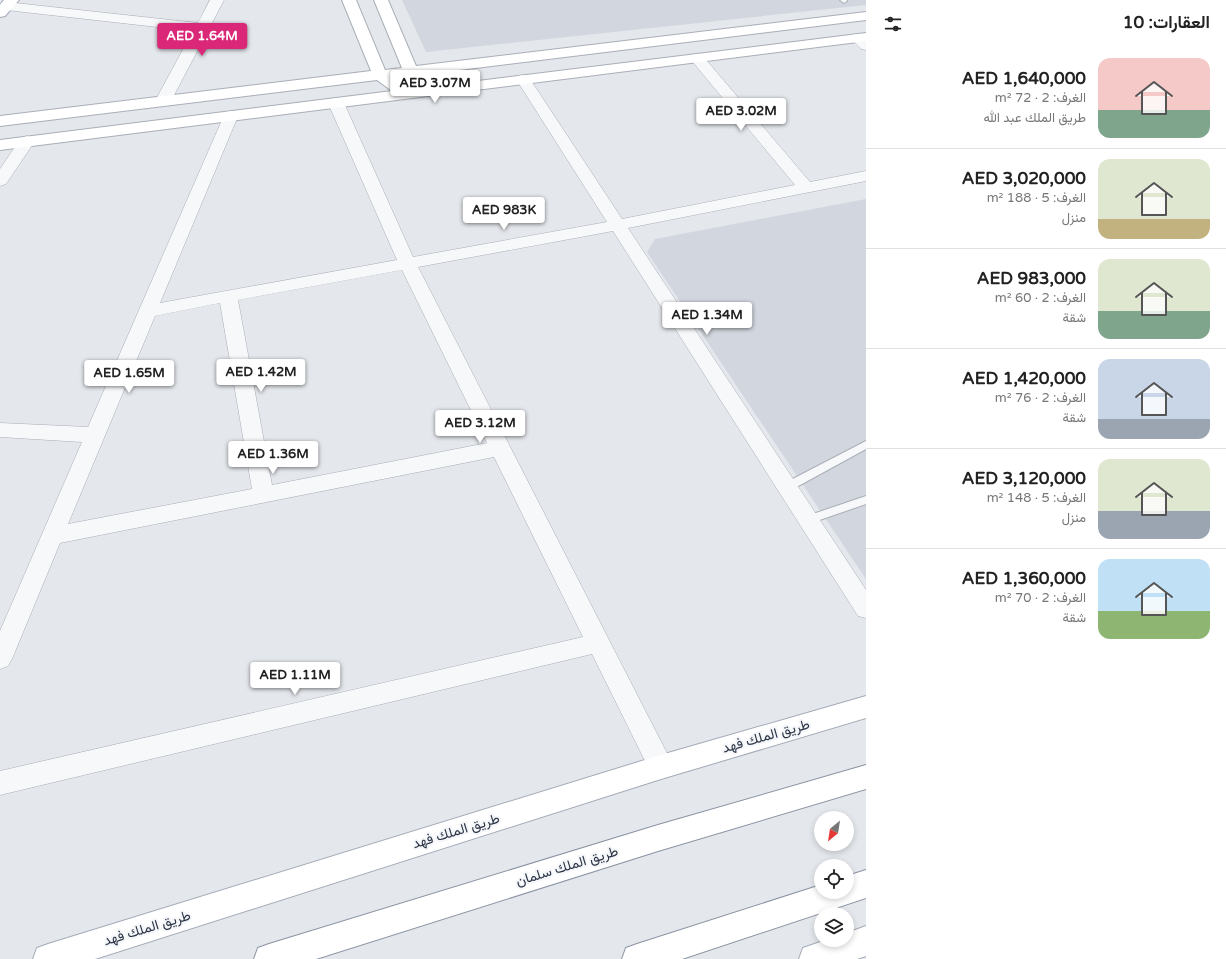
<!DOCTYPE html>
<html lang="ar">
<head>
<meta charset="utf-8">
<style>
	body { margin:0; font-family:"Varela Round",Vazirmatn,sans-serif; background:#f6f6f6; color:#222; direction:rtl; height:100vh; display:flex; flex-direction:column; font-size:15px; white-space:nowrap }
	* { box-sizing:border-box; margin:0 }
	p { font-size:13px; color:#767676 }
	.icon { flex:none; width:22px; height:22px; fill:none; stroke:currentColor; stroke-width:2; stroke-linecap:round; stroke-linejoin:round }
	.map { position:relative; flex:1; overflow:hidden; direction:ltr }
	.side { display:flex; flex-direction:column; background:#fff; width:360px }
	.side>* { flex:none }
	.needle { width:26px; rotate:210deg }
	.fabs { position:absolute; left:814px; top:811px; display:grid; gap:8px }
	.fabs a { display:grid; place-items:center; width:40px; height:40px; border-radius:50%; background:#fff; box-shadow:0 2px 6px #0003; font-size:20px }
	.price { position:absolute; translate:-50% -34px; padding:0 9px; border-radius:4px; background:#fff; color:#222; font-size:13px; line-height:26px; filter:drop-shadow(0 1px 2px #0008) }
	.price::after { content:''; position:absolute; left:50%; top:24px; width:12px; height:9px; margin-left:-6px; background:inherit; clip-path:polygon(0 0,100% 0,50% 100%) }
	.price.on { background:#db2777; color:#fff }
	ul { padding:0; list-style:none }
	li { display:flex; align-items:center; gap:12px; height:100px; padding:0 16px }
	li+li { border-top:1px solid #e0e0e0 }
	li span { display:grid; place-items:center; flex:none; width:112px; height:80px; border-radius:12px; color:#555 }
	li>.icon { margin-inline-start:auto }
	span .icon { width:48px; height:48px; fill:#fffc; stroke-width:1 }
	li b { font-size:17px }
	h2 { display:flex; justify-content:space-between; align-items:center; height:48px; padding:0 16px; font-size:17px }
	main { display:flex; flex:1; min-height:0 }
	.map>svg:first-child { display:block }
	.built { fill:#d2d6de }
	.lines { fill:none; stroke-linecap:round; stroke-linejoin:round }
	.lane-casing { stroke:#a9aeb7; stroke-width:2 }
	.street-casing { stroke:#a9aeb7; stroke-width:1 }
	.secondary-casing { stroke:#a9aeb7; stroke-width:2 }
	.primary-casing { stroke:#a3abb8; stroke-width:2 }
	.highway-casing { stroke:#8b94a3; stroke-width:2 }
	.lane { fill:#f7f8fa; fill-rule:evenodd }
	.street { fill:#f7f8fa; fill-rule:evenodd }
	.secondary { fill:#fff; fill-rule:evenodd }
	.primary { fill:#fff; fill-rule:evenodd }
	.highway { fill:#fff; fill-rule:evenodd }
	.labels { text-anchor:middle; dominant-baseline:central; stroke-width:4; stroke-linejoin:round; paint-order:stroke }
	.near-street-label { font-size:14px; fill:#2b3445; stroke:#f4f6f9 }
</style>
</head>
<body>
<main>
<section class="side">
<h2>العقارات: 10<svg class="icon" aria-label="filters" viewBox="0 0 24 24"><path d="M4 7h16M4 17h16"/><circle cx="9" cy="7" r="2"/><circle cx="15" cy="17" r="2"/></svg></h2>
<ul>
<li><span style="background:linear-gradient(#f6c9c9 65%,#7fa58c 0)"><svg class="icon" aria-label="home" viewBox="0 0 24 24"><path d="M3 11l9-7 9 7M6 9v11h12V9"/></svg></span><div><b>AED 1,640,000</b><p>الغرف: 2 · 72 m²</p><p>طريق الملك عبد الله</p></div></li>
<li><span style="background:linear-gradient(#dfe7d0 75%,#c2b280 0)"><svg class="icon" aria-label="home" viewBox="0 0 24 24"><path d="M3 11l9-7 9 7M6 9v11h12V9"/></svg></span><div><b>AED 3,020,000</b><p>الغرف: 5 · 188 m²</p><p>منزل</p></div></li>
<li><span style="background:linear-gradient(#dfe7d0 65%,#7fa58c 0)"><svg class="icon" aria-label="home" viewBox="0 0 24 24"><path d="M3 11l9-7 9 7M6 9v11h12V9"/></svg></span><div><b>AED 983,000</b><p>الغرف: 2 · 60 m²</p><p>شقة</p></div></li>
<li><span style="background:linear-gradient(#c9d6e8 75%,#9aa5b1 0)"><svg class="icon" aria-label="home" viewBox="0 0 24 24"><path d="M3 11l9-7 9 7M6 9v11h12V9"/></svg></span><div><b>AED 1,420,000</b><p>الغرف: 2 · 76 m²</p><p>شقة</p></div></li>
<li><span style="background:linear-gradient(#dfe7d0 65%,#9aa5b1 0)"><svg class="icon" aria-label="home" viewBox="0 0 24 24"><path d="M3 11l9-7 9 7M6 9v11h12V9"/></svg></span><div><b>AED 3,120,000</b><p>الغرف: 5 · 148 m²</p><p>منزل</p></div></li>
<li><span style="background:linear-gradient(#bfe0f5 65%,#8fb573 0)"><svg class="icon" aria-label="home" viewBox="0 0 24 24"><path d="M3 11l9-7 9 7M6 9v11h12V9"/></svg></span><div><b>AED 1,360,000</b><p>الغرف: 2 · 70 m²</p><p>شقة</p></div></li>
</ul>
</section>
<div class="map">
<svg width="866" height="959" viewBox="0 0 866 959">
	<rect width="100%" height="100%" fill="#e4e7ec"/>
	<g class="built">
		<polygon points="402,0 866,0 866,5 426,52"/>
		<polygon points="866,199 866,579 647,252 655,239"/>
	</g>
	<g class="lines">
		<defs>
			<g id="lane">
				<polygon points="840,0 847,0 847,1 844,3"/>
				<polygon points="866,441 866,449 791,490 783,490 782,487 783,484"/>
				<polygon points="866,496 866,504 808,524 804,523 803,520 804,517"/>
			</g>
			<g id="street">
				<polygon points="210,0 224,0 171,101 168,104 163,106 158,104 155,101 193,31 6,10 0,7 1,3 6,2 198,23"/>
				<polygon points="857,34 862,35 866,39 866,50 861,49 850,38 852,35"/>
				<path d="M697,54l5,1 108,127 56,-11v10l-238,47 238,362v28l-8,-2 -245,-385 -195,36 252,492 4,8 -4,8 -9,4 -9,-4 -60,-121 -592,141v-24l583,-134 -89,-180 -434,86 -48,116 -4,7 -8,3v-38l82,-189 -82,-5v-14l88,4 137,-314 5,-2 5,2 3,3 -78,187 237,-43 -69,-157 3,-3 5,-2 5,2 3,3 69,154 194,-35 -91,-143 2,-3 5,-1 5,1 2,3 92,140 173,-34 -103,-124 -2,-3 2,-3zM402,270l85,173 -215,42 -34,-185zM220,303l32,186 -184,35 87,-208z"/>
				<polygon points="27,136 33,138 35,141 6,184 0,186 0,169 21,138"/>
			</g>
			<path id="secondary" d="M342,0h14l29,70 17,-2 -28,-68h14l28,66 450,-54v8l-448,55 -4,14 452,-56v8l-866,109v-10l392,-49 -15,-11 -377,46v-10l371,-45zM402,77l-2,6 -6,-5z"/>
			<g id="primary">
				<polygon points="4,0 19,0 5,16 0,17 0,5"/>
				<polygon points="866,696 866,718 661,779 95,959 33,959 37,948 48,944 661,755"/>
				<polygon points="866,926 866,956 857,959 799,959 803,948 826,940 847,940 847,933"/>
			</g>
			<g id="highway">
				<polygon points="866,765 866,789 658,851 316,959 254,959 258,948 269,944 658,825"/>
				<polygon points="866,870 866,898 682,959 622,959 626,948 637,944 821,885 821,892 847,892 847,876"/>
			</g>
		</defs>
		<use href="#lane" class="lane-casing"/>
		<use href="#street" class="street-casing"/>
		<use href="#secondary" class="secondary-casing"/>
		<use href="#primary" class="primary-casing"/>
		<use href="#highway" class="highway-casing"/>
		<use href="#lane" class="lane"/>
		<use href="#street" class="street"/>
		<use href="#secondary" class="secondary"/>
		<use href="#primary" class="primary"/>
		<use href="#highway" class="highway"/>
	</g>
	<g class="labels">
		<g class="near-street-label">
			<text transform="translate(766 736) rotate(-16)">طريق الملك فهد</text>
			<text transform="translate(456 831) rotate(-17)">طريق الملك فهد</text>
			<text transform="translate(567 866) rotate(-17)">طريق الملك سلمان</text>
			<text transform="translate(147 928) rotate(-17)">طريق الملك فهد</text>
		</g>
	</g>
</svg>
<div class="fabs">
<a><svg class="needle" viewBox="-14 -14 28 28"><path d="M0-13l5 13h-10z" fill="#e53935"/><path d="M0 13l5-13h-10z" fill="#767676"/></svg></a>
<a><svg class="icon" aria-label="locate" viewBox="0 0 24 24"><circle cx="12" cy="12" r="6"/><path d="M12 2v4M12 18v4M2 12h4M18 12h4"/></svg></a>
<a><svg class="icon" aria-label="layers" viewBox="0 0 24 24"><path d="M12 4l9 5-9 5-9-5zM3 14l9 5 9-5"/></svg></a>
</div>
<b class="price on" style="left:202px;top:57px">AED 1.64M</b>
<b class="price" style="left:435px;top:104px">AED 3.07M</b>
<b class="price" style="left:741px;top:132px">AED 3.02M</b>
<b class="price" style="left:504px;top:231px">AED 983K</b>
<b class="price" style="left:707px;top:336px">AED 1.34M</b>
<b class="price" style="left:261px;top:393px">AED 1.42M</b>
<b class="price" style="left:129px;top:394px">AED 1.65M</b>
<b class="price" style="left:480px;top:444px">AED 3.12M</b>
<b class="price" style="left:273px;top:475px">AED 1.36M</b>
<b class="price" style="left:295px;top:696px">AED 1.11M</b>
</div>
</main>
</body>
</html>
